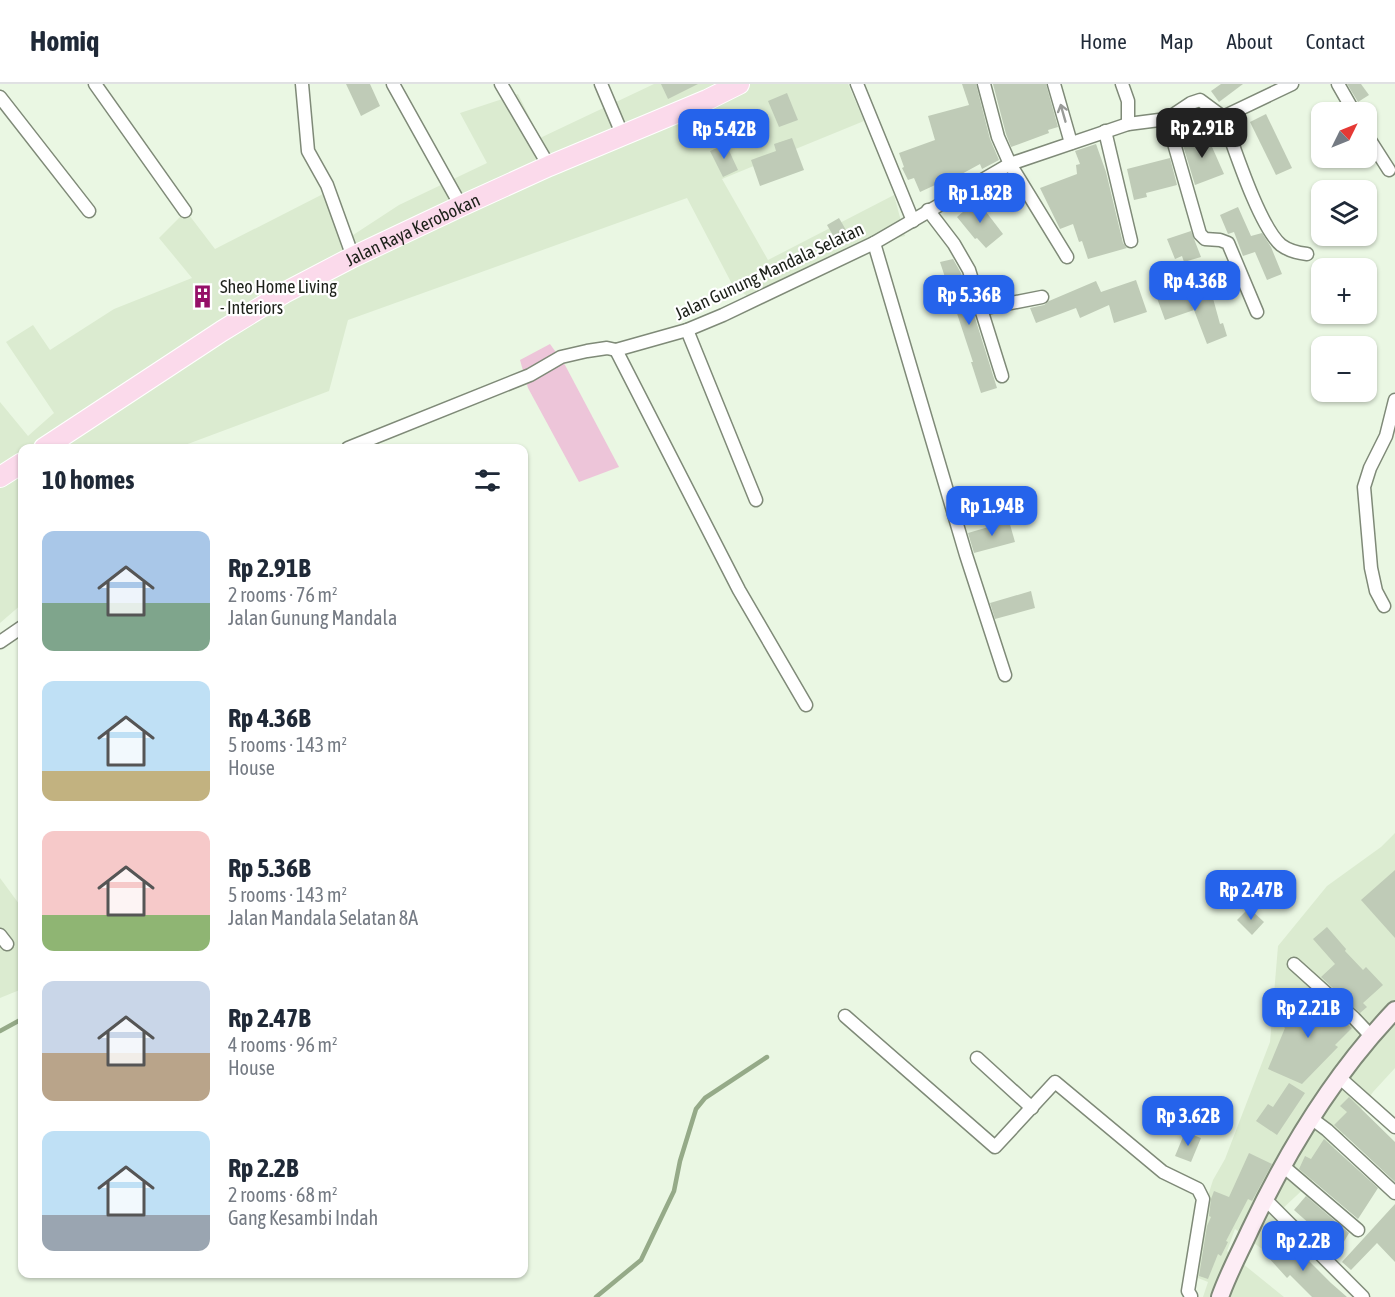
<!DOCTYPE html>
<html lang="en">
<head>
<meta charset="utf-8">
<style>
	body { margin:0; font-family:"Asap Condensed",sans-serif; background:#f6f6f7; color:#1f2937; height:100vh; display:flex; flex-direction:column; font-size:22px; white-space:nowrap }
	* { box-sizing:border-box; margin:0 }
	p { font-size:20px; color:#747a83 }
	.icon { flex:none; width:33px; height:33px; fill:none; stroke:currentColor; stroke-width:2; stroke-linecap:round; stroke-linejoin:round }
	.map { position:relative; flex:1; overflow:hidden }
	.panel { position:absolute; left:18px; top:360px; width:510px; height:834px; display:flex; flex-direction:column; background:#fff; border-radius:12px; box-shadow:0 2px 4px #0004 }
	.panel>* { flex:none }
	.needle { width:39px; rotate:47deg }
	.controls { position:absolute; left:1311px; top:18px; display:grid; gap:12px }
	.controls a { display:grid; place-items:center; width:66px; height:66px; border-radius:12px; background:#fff; box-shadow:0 2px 4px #0004; font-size:30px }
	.price { position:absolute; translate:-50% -51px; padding:0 14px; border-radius:12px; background:#2563eb; color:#fff; font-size:20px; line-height:39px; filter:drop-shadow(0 2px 3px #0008) }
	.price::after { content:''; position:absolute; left:50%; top:36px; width:18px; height:14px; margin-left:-9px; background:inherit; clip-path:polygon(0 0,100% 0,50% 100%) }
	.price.current { background:#222; color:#fff }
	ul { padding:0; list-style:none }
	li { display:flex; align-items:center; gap:18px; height:150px; padding:0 24px }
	li span { display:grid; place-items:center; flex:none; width:168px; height:120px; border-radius:12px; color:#555 }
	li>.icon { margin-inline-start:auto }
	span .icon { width:72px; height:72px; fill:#fffc; stroke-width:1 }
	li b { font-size:26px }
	h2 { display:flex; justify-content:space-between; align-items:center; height:72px; padding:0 24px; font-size:26px }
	header { display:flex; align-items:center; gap:36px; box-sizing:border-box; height:84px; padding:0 30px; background:#fff; border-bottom:2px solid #e0e1e3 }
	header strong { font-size:28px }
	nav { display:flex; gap:33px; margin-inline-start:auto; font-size:21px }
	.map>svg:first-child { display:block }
	.built { fill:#dbebd0 }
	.green { fill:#edc5d9 }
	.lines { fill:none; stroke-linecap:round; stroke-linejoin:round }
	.stream { stroke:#95aa88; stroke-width:4.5 }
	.building { fill:#bfcbb7 }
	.street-casing { stroke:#7f8a78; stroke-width:15 }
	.secondary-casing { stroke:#7f8a78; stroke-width:20 }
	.primary-casing { stroke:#fff; stroke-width:22 }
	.street { stroke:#fff; stroke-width:12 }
	.secondary { stroke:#fdedf5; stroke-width:16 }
	.primary { stroke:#fbdaeb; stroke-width:20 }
	.oneway { stroke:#999b98 }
	.labels { text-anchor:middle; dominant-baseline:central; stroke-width:4.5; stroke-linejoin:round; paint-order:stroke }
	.street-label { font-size:18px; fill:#1d211a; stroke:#fff }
	.poi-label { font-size:18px; fill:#1d211a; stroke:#fff; text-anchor:start }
</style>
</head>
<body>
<header>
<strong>Homiq</strong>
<nav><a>Home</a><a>Map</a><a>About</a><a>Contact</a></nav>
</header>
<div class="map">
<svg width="1395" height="1213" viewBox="0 0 1395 1213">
	<rect width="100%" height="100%" fill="#eaf7e3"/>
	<g class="built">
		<polygon points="654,0 848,0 864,37 722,95 768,176 894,111 905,152 861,163 757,220 732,200 687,114 348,236 329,307 177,364 22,364 22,520 0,539 0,318 28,352 54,329 6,258 33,241 50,266 114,225 192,194 159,154 186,127 215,165 323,110 347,155 399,121 487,79 460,29 518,10 540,54"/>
		<polygon points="1395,749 1395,984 1373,1008 1311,1098 1280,1127 1299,1145 1273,1173 1235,1145 1227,1167 1284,1213 1203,1213 1208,1198 1193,1192 1202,1131 1213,1096 1225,1075 1270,958 1278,862 1327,802 1381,763"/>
		<polygon points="0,794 22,824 22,905 0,914"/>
	</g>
	<polygon class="green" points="550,260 565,281 619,383 579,398 528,304 520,276"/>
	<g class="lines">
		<g class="stream">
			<polyline points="0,947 22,935"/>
			<polyline points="596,1213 641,1176 674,1107 680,1077 696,1025 705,1014 767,973"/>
		</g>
	</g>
	<g class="building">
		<polygon points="346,0 370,0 380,22 361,32"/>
		<polygon points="661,0 698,0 668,15"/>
		<polygon points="962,0 976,0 990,55 999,76 982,85 980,80 947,98 946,96 920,108 914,94 908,96 902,84 904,83 899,69 935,56 928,32 969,21"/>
		<polygon points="993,0 1046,0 1058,43 1048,46 1049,49 1011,63 1006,50"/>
		<polygon points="1221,0 1243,0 1219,18 1211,7"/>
		<polygon points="1347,0 1361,0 1369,11 1358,18"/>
		<polygon points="787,9 798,36 779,43 768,17"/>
		<polygon points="1266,30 1292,84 1276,91 1250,38"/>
		<polygon points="1205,47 1224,90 1195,101 1182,58"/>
		<polygon points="792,54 804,86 760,102 751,76 776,67 774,60"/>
		<polygon points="726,60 738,86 723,93 710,67"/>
		<polygon points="1096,60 1106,88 1123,159 1127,164 1088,175 1082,157 1079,158 1073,140 1060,145 1040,104 1077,90 1076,81 1080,80 1075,67"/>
		<polygon points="1170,74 1177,101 1146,109 1147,113 1134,116 1127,85"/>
		<polygon points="977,116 1003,150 986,164 977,154 975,155 957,133"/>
		<polygon points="1238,123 1251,152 1262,149 1271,163 1282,190 1267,196 1255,168 1243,172 1234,148 1228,150 1220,131"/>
		<polygon points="839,134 850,153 838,160 827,141"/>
		<polygon points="1191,147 1201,173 1184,178 1182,172 1175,175 1167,155"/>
		<polygon points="953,175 961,189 997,304 981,309 971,278 973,278 940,178"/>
		<polygon points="1136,196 1147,228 1114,239 1109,221 1080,234 1076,224 1036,239 1030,224 1044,221 1049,217 1096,197 1101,208"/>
		<polygon points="1183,204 1187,214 1211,207 1220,240 1223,239 1227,252 1207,260 1194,226 1165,236 1157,214"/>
		<polygon points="1009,437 1015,458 974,469 968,449"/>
		<polygon points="1031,507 1035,524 995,535 990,519"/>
		<polygon points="1395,786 1395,854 1361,816"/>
		<polygon points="1249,824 1264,838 1252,851 1237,836"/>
		<polygon points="1327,843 1346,865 1345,867 1363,886 1366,883 1383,901 1363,919 1367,923 1360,929 1321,893 1335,880 1313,855"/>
		<polygon points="1310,906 1352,944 1335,961 1338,963 1302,1000 1268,985 1285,944 1283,942 1299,923 1296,920"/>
		<polygon points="1289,999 1305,1009 1277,1051 1256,1037 1268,1020 1273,1023"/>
		<polygon points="1349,1013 1395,1058 1395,1098 1334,1041 1347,1028 1340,1022"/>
		<polygon points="1185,1048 1201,1054 1191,1078 1175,1072"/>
		<polygon points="1324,1055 1378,1104 1358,1135 1299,1085 1305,1072 1311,1075"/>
		<polygon points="1249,1069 1272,1080 1252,1117 1248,1115 1226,1157 1228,1158 1221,1172 1218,1170 1208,1195 1199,1192 1207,1142 1211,1133 1209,1132 1211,1115 1214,1107 1229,1113"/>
		<polygon points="1306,1112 1349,1149 1339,1166 1294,1126"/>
		<polygon points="1395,1120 1395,1178 1377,1159 1351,1186 1342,1178"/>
		<polygon points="1287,1155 1331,1199 1347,1213 1312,1213 1290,1191 1287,1194 1268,1173"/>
	</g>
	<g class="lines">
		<defs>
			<g id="street">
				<polyline points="95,0 185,127"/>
				<polyline points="302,0 308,67 327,101 353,173"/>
				<polyline points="393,0 461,122"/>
				<polyline points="501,0 549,82"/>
				<polyline points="601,0 623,52"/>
				<polyline points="857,0 913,137"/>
				<polyline points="984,0 998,53 1010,80 1067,173"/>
				<polyline points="1054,0 1071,59"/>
				<polyline points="1122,0 1128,17 1128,40"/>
				<polyline points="1338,0 1354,28"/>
				<polyline points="0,13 89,127"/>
				<path d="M1223,33c11,30 36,109 58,128 8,6 17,8 26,9"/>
				<polyline points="1167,35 1200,150 1205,155 1220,156 1228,159 1257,228"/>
				<polyline points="1105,47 1131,157"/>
				<polyline points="1366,50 1389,86"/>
				<polyline points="928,126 954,160 969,186 981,225 1042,213"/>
				<polyline points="874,159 966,471 1005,591"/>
				<polyline points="981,225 1002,292"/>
				<polyline points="687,246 756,416"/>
				<polyline points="616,266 739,506 806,621"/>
				<polyline points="348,364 530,291 561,273 587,267 607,264 616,266 687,246 723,231 874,159 1010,80 1128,40 1167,35 1191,19 1200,16 1223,33 1292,0"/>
				<polyline points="1384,522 1376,507 1371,484 1364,403 1370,384 1386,352 1395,316"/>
				<polyline points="0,558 22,543"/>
				<polyline points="0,851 7,860"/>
				<polyline points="1294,880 1354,934 1371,952"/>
				<polyline points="845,932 995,1063 1055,998 1163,1088 1198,1105 1203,1115 1188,1207 1191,1212"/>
				<polyline points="977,974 1032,1024"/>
				<polyline points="1340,994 1395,1043"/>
				<polyline points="1311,1034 1327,1046 1395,1109"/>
				<polyline points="1283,1082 1358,1146"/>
				<polyline points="1264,1114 1363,1213"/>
			</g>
			<path id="secondary" d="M1220,1213c8,-23 20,-45 30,-67 37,-79 84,-156 145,-220"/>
			<g id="primary">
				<path id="s1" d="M44,364l178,-117 62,-38 69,-36 108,-51 88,-40 158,-66 32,-16"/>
				<polyline points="0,393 22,379"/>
			</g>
		</defs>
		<use href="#street" class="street-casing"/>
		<use href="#secondary" class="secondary-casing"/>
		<use href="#primary" class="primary-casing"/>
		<use href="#street" class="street"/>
		<use href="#secondary" class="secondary"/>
		<use href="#primary" class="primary"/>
	</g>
	<defs><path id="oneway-shaft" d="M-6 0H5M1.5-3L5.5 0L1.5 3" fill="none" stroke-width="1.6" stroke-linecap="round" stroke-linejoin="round" transform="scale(1.5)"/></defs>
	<use class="oneway" href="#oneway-shaft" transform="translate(1063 29) rotate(-106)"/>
	<defs>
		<symbol id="building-bare" viewBox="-9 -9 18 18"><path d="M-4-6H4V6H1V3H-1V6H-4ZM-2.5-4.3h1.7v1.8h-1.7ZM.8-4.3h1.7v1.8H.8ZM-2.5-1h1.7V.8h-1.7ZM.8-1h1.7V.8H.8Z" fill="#951068" stroke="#fff" stroke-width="2.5" paint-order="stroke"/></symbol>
	</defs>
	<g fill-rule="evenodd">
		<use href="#building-bare" x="186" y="196" width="33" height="33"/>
	</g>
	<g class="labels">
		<g class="street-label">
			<text stroke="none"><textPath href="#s1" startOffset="429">Jalan Raya Kerobokan</textPath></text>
			<text transform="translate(769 187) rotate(-25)">Jalan Gunung Mandala Selatan</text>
		</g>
		<g class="poi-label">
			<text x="220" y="202">Sheo Home Living<tspan x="220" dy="21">- Interiors</tspan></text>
		</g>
	</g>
</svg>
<div class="controls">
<a><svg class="needle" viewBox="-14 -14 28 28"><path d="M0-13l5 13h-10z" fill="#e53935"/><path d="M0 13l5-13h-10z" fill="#747a83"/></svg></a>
<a><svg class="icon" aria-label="layers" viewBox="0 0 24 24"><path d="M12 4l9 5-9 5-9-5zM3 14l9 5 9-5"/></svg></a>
<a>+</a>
<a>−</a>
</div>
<b class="price current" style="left:1202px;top:75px">Rp 2.91B</b>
<b class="price" style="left:724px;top:76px">Rp 5.42B</b>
<b class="price" style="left:980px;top:140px">Rp 1.82B</b>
<b class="price" style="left:1195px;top:228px">Rp 4.36B</b>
<b class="price" style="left:969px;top:242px">Rp 5.36B</b>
<b class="price" style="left:992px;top:453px">Rp 1.94B</b>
<b class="price" style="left:1251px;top:837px">Rp 2.47B</b>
<b class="price" style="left:1308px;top:955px">Rp 2.21B</b>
<b class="price" style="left:1188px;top:1063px">Rp 3.62B</b>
<b class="price" style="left:1303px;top:1188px">Rp 2.2B</b>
<section class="panel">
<h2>10 homes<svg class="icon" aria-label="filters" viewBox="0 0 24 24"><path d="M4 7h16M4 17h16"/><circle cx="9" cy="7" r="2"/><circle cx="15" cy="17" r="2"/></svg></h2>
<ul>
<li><span style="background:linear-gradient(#a9c7e8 60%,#7fa58c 0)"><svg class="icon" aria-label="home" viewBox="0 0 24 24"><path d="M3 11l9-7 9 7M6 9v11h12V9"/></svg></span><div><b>Rp 2.91B</b><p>2 rooms · 76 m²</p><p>Jalan Gunung Mandala</p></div></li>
<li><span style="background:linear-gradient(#bfe0f5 75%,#c2b280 0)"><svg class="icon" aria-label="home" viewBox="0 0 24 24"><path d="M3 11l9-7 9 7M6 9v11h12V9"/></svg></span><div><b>Rp 4.36B</b><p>5 rooms · 143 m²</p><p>House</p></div></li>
<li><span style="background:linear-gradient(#f6c9c9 70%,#8fb573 0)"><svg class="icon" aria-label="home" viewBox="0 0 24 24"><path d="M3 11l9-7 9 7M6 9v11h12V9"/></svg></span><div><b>Rp 5.36B</b><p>5 rooms · 143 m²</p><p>Jalan Mandala Selatan 8A</p></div></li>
<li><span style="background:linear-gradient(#c9d6e8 60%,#b9a48a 0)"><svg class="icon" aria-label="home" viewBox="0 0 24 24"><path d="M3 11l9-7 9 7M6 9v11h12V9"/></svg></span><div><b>Rp 2.47B</b><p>4 rooms · 96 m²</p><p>House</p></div></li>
<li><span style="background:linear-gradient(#bfe0f5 70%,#9aa5b1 0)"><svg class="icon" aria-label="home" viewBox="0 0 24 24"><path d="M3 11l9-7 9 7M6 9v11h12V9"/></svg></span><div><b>Rp 2.2B</b><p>2 rooms · 68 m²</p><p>Gang Kesambi Indah</p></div></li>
</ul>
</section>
</div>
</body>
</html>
